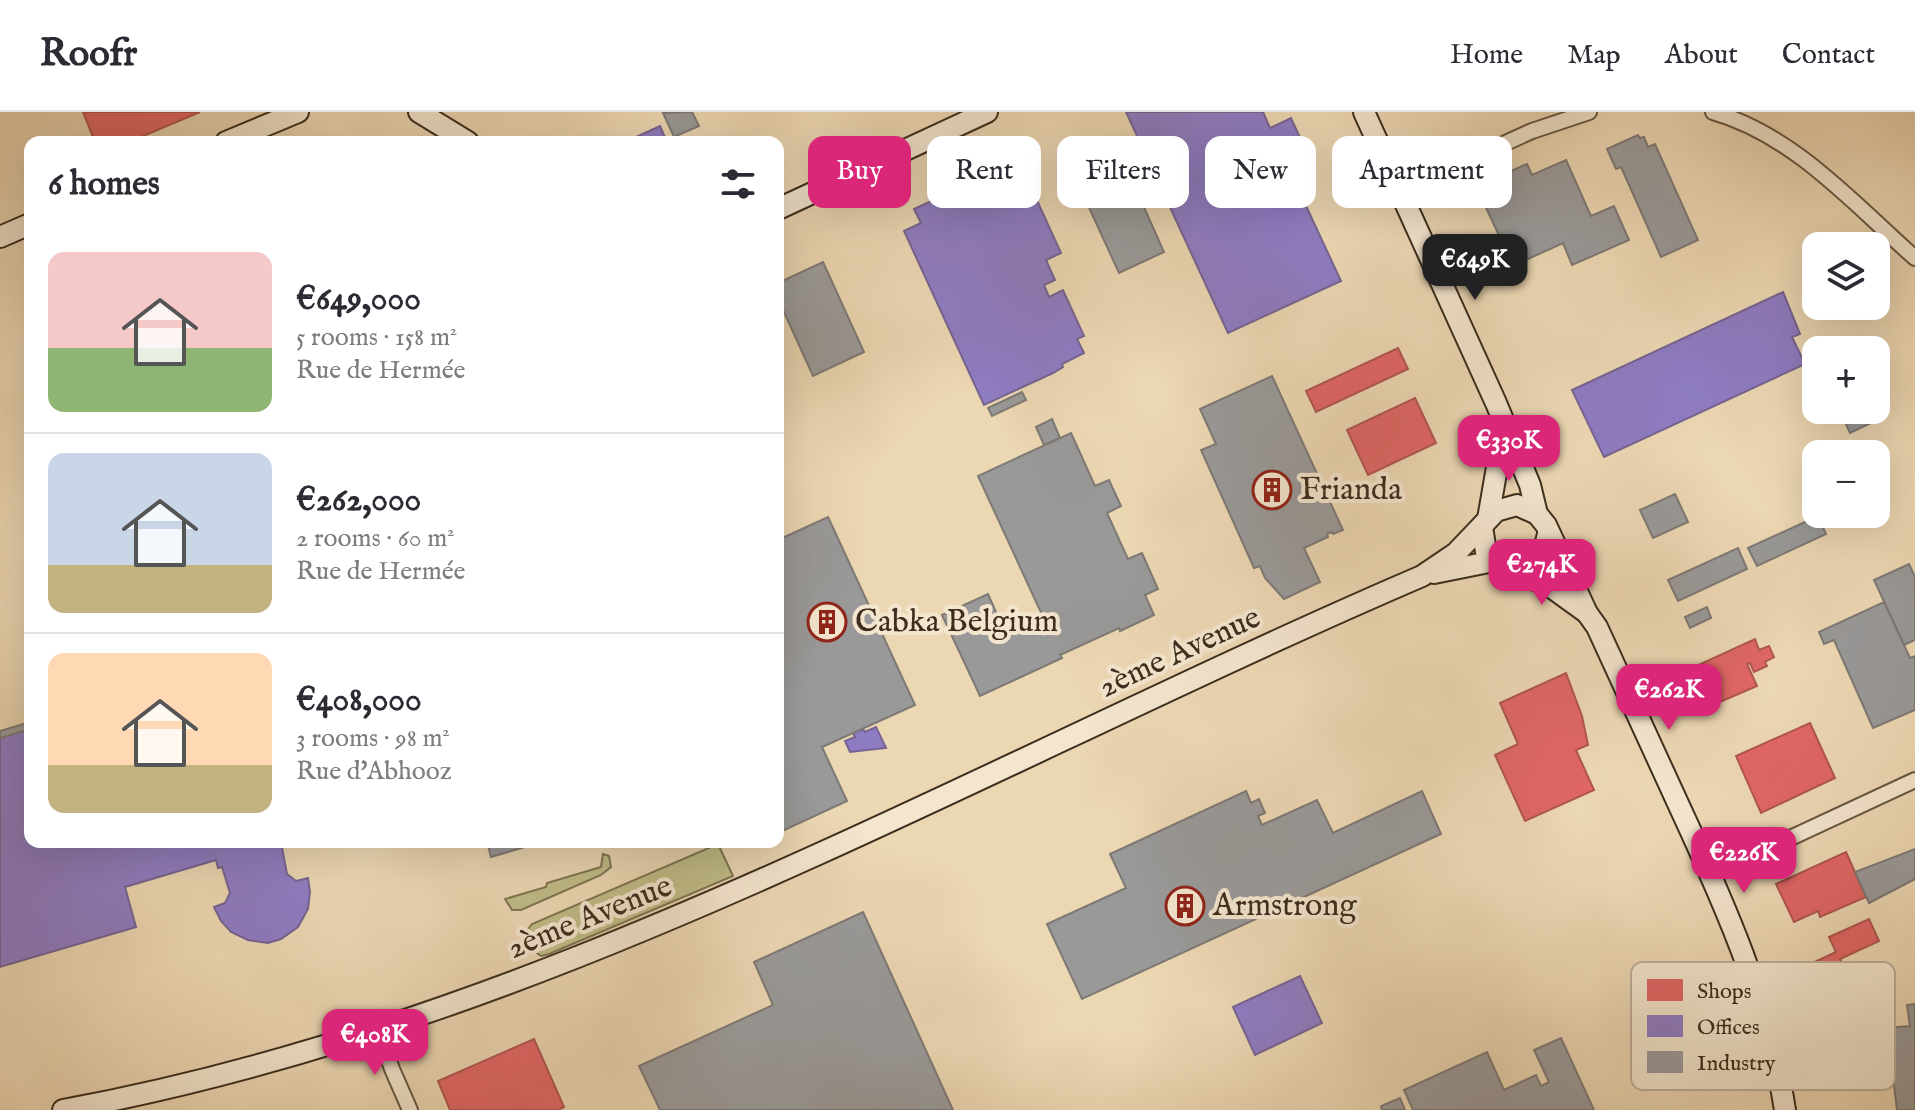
<!DOCTYPE html>
<html lang="en">
<head>
<meta charset="utf-8">
<style>
	body { margin:0; font-family:"IM FELL English",serif; background:#f7f7f7; color:#2b2b33; height:100vh; display:flex; flex-direction:column; font-size:30px; white-space:nowrap }
	* { box-sizing:border-box; margin:0 }
	p { font-size:26px; color:#7c7c81 }
	.icon { flex:none; width:44px; height:44px; fill:none; stroke:currentColor; stroke-width:2; stroke-linecap:round; stroke-linejoin:round }
	.map { position:relative; flex:1; overflow:hidden }
	.details { position:absolute; left:24px; top:24px; width:760px; height:712px; display:flex; flex-direction:column; background:#fff; border-radius:16px; box-shadow:0 8px 32px #0002 }
	.details>* { flex:none }
	.hud { position:absolute; left:808px; top:24px; width:760px; height:72px; display:flex; gap:16px }
	.controls { position:absolute; left:1802px; top:120px; display:grid; gap:16px }
	.controls a { display:grid; place-items:center; width:88px; height:88px; border-radius:16px; background:#fff; box-shadow:0 8px 32px #0002; font-size:40px }
	.price { position:absolute; translate:-50% -68px; padding:0 18px; border-radius:16px; background:#db2777; color:#fff; font-size:26px; line-height:52px; filter:drop-shadow(0 2px 4px #0008) }
	.price::after { content:''; position:absolute; left:50%; top:48px; width:24px; height:18px; margin-left:-12px; background:inherit; clip-path:polygon(0 0,100% 0,50% 100%) }
	.price.selected { background:#222; color:#fff }
	ul { padding:0; list-style:none }
	li { display:flex; align-items:center; gap:24px; height:200px; padding:0 24px }
	li+li { border-top:2px solid #e1e1e2 }
	li span { display:grid; place-items:center; flex:none; width:224px; height:160px; border-radius:16px; color:#555 }
	li>.icon { margin-inline-start:auto }
	span .icon { width:96px; height:96px; fill:#fffc; stroke-width:1 }
	li b { font-size:34px }
	h2 { display:flex; justify-content:space-between; align-items:center; height:96px; padding:0 24px; font-size:34px }
	.pill { padding:0 28px; border-radius:16px; background:#fff; box-shadow:0 8px 32px #0002; font-size:28px; line-height:72px }
	.pill.selected { background:#db2777; color:#fff }
	header { display:flex; align-items:center; gap:48px; box-sizing:border-box; height:112px; padding:0 40px; background:#fff; border-bottom:2px solid #e1e1e2 }
	header strong { font-size:38px }
	nav { display:flex; gap:44px; margin-inline-start:auto; font-size:28px }
	.map>svg:first-child { display:block }
	.green { fill:#bfbc87; stroke:#7e7452; stroke-width:2 }
	.shops { fill:#e06666; stroke:#af5550; stroke-width:2 }
	.offices { fill:#8e7cc3; stroke:#756492; stroke-width:2 }
	.industry { fill:#999; stroke:#7d7974; stroke-width:2 }
	.lines { fill:none; stroke-linecap:round; stroke-linejoin:round }
	.street-casing { stroke:#685843; stroke-width:18 }
	.secondary-casing { stroke:#3c2d1e; stroke-width:24 }
	.street { stroke:#f3e5ce; stroke-width:14 }
	.secondary { stroke:#f3e5ce; stroke-width:20 }
	.labels { text-anchor:middle; dominant-baseline:central; stroke-width:8; stroke-linejoin:round; paint-order:stroke }
	.poi-label { font-size:32px; fill:#3c2d1e; stroke:#f3e5ce; text-anchor:start }
	.street-label { font-size:32px; fill:#3c2d1e; stroke:#f3e5ce }
	.key { fill:#f3e5ce; stroke:#bcae99; stroke-width:2 }
	.key-label { font-size:22px; fill:#3c2d1e }
</style>
</head>
<body>
<header>
<strong>Roofr</strong>
<nav><a>Home</a><a>Map</a><a>About</a><a>Contact</a></nav>
</header>
<div class="map">
<svg width="1915" height="998" viewBox="0 0 1915 998">
	<rect width="100%" height="100%" fill="#ecd7b3"/>
	<filter id="stains"><feTurbulence type="fractalNoise" baseFrequency=".0025" numOctaves="4"/><feColorMatrix values="0 0 0 0 .2 0 0 0 0 .09 0 0 0 0 .02 0 0 0 .5 -.17"/></filter>
	<radialGradient id="worn" r=".72"><stop offset=".6" stop-color="#630" stop-opacity="0"/><stop offset="1" stop-color="#630" stop-opacity=".3"/></radialGradient>
	<g class="green">
		<polygon points="718,732 733,764 549,842 541,844 525,833 525,821 532,812"/>
		<polygon points="603,742 609,744 611,755 601,763 521,798 512,798 505,787 546,775 547,771 601,755"/>
	</g>
	<g class="shops">
		<polygon points="83,0 200,0 129,30 95,30"/>
		<polygon points="1398,236 1408,257 1316,300 1306,279"/>
		<polygon points="1415,286 1436,331 1368,363 1347,318"/>
		<polygon points="1755,527 1759,538 1769,534 1774,545 1765,550 1767,554 1754,560 1750,551 1747,552 1757,574 1720,590 1717,584 1721,583 1719,580 1708,585 1694,555"/>
		<polygon points="1566,561 1582,604 1588,633 1576,638 1594,678 1525,709 1495,643 1518,632 1500,591"/>
		<polygon points="1810,611 1835,666 1761,701 1736,644"/>
		<polygon points="1846,740 1866,785 1820,805 1818,799 1794,810 1776,772"/>
		<polygon points="1869,807 1879,829 1840,847 1851,871 1820,886 1806,854 1836,840 1829,825"/>
		<polygon points="534,927 564,995 558,998 450,998 438,969"/>
	</g>
	<g class="offices">
		<polygon points="1126,0 1263,0 1270,16 1291,6 1308,43 1287,53 1341,169 1228,221"/>
		<polygon points="660,14 667,30 625,30"/>
		<polygon points="1019,49 1061,141 1046,148 1055,168 1044,173 1049,185 1063,178 1084,224 1077,227 1084,241 1062,252 1063,255 1053,261 984,293 904,119 921,111 914,97"/>
		<polygon points="1783,180 1800,222 1792,225 1805,252 1604,345 1572,278"/>
		<polygon points="876,615 886,636 850,640 845,629 855,625 853,621 863,617 865,620"/>
		<polygon points="30,617 30,730 281,730 287,762 296,769 308,766 310,780 308,797 298,815 281,827 268,831 248,828 231,820 221,809 214,795 225,791 230,781 222,755 218,756 216,748 125,775 136,815 0,855 0,626"/>
		<polygon points="1300,864 1322,911 1255,943 1233,895"/>
	</g>
	<g class="industry">
		<polygon points="692,0 699,14 674,25 663,1"/>
		<polygon points="1638,23 1640,26 1644,25 1648,35 1655,32 1698,128 1661,145 1621,55 1616,57 1607,37"/>
		<polygon points="1122,46 1164,140 1119,161 1076,67"/>
		<polygon points="1566,48 1591,104 1614,94 1629,128 1572,153 1563,131 1526,148 1522,137 1508,143 1482,87 1495,81 1490,68 1527,52 1532,63"/>
		<polygon points="823,150 864,240 813,264 778,187 778,171"/>
		<polygon points="1272,264 1343,418 1333,422 1332,420 1327,422 1328,425 1304,436 1320,470 1284,487 1265,466 1260,454 1254,456 1201,338 1216,332 1200,297"/>
		<polygon points="1022,280 1026,288 992,304 988,296"/>
		<polygon points="1861,299 1866,300 1871,311 1850,321 1845,310 1849,305"/>
		<polygon points="1052,307 1060,326 1044,333 1036,315"/>
		<polygon points="1071,321 1095,374 1109,368 1121,394 1107,401 1128,447 1142,441 1158,477 1145,483 1154,503 1120,519 1119,516 1060,543 1062,546 980,584 942,503 988,482 1007,525 1044,507 978,364"/>
		<polygon points="1675,382 1688,410 1653,426 1640,398"/>
		<polygon points="1818,404 1826,422 1757,454 1748,436"/>
		<polygon points="828,405 915,593 822,635 847,689 778,721 778,428"/>
		<polygon points="1738,436 1747,457 1678,489 1668,468"/>
		<polygon points="1909,452 1915,465 1915,528 1904,533 1874,468"/>
		<polygon points="1884,490 1910,546 1915,544 1915,598 1873,616 1834,528 1824,532 1819,520"/>
		<polygon points="1707,495 1711,506 1690,516 1685,505"/>
		<polygon points="30,610 30,617 0,626 0,619"/>
		<polygon points="1246,679 1251,691 1259,687 1265,701 1258,704 1262,713 1317,688 1333,721 1422,679 1441,722 1082,887 1047,812 1126,776 1110,742"/>
		<polygon points="487,730 542,730 491,745"/>
		<polygon points="1915,737 1915,767 1869,791 1855,760"/>
		<polygon points="863,800 953,998 660,998 639,954 773,893 754,850"/>
		<polygon points="1915,892 1915,998 1897,998 1887,916 1910,914 1907,893"/>
		<polygon points="1561,926 1594,998 1413,998 1404,978 1487,940 1504,978 1536,963 1541,974 1549,970 1534,938"/>
		<polygon points="1400,986 1405,998 1382,998 1381,994"/>
	</g>
	<g class="lines">
		<defs>
			<g id="street">
				<path d="M1713,0c81,23 141,92 202,146"/>
				<polyline points="1400,79 1532,19 1589,0"/>
				<polyline points="1711,763 1915,668"/>
				<polyline points="378,917 392,957 410,998"/>
			</g>
			<g id="secondary">
				<polyline points="419,0 468,30"/>
				<polyline points="1364,0 1496,291 1530,373 1537,402"/>
				<polyline points="226,30 298,0"/>
				<polyline points="778,97 987,0"/>
				<polyline points="0,125 30,112"/>
				<polyline points="1488,407 1504,315"/>
				<polyline points="1482,415 1486,440 1494,449 1551,475 1587,501"/>
				<path d="M1517,458c19,-7 27,-16 31,-36"/>
				<polyline points="1434,461 1494,449"/>
				<path d="M63,998c483,-88 912,-342 1359,-534l34,-23 40,-42 21,-6 20,9 9,11 41,88 10,14c28,61 56,122 84,183 45,97 88,194 104,300"/>
			</g>
		</defs>
		<use href="#street" class="street-casing"/>
		<use href="#secondary" class="secondary-casing"/>
		<use href="#street" class="street"/>
		<use href="#secondary" class="secondary"/>
	</g>
	<defs>
		<symbol id="building-ring" viewBox="-11 -11 22 22"><circle r="9.5" fill="#f3e5ce" stroke="#8f2418" stroke-width="1.5"/><path d="M-4-6H4V6H1V3H-1V6H-4ZM-2.5-4.3h1.7v1.8h-1.7ZM.8-4.3h1.7v1.8H.8ZM-2.5-1h1.7V.8h-1.7ZM.8-1h1.7V.8H.8Z" fill="#8f2418"/></symbol>
	</defs>
	<g fill-rule="evenodd">
		<use href="#building-ring" x="1250" y="356" width="44" height="44"/>
		<use href="#building-ring" x="805" y="488" width="44" height="44"/>
		<use href="#building-ring" x="1163" y="772" width="44" height="44"/>
	</g>
	<g class="labels">
		<g class="poi-label">
			<text x="1300" y="378">Frianda</text>
			<text x="855" y="510">Cabka Belgium</text>
			<text x="1213" y="794">Armstrong</text>
		</g>
		<g class="street-label">
			<text transform="translate(1180 541) rotate(-25)">2ème Avenue</text>
			<text transform="translate(590 806) rotate(-22)">2ème Avenue</text>
		</g>
	</g>
	<rect x="1631" y="850" width="264" height="128" rx="12" class="key"/>
	<rect x="1647" y="867" width="36" height="22" fill="#e06666"/>
	<rect x="1647" y="903" width="36" height="22" fill="#8e7cc3"/>
	<rect x="1647" y="939" width="36" height="22" fill="#999"/>
	<g class="key-label">
		<text x="1697" y="886">Shops</text>
		<text x="1697" y="922">Offices</text>
		<text x="1697" y="958">Industry</text>
	</g>
	<rect width="100%" height="100%" filter="url(#stains)"/>
	<rect width="100%" height="100%" fill="url(#worn)"/>
</svg>
<div class="controls">
<a><svg class="icon" aria-label="layers" viewBox="0 0 24 24"><path d="M12 4l9 5-9 5-9-5zM3 14l9 5 9-5"/></svg></a>
<a>+</a>
<a>−</a>
</div>
<b class="price selected" style="left:1475px;top:190px">€649K</b>
<b class="price" style="left:1509px;top:371px">€330K</b>
<b class="price" style="left:1542px;top:495px">€274K</b>
<b class="price" style="left:1669px;top:620px">€262K</b>
<b class="price" style="left:1744px;top:783px">€226K</b>
<b class="price" style="left:375px;top:965px">€408K</b>
<div class="hud">
<a class="pill selected">Buy</a>
<a class="pill">Rent</a>
<a class="pill">Filters</a>
<a class="pill">New</a>
<a class="pill">Apartment</a>
</div>
<section class="details">
<h2>6 homes<svg class="icon" aria-label="filters" viewBox="0 0 24 24"><path d="M4 7h16M4 17h16"/><circle cx="9" cy="7" r="2"/><circle cx="15" cy="17" r="2"/></svg></h2>
<ul>
<li><span style="background:linear-gradient(#f6c9c9 60%,#8fb573 0)"><svg class="icon" aria-label="home" viewBox="0 0 24 24"><path d="M3 11l9-7 9 7M6 9v11h12V9"/></svg></span><div><b>€649,000</b><p>5 rooms · 158 m²</p><p>Rue de Hermée</p></div></li>
<li><span style="background:linear-gradient(#c9d6e8 70%,#c2b280 0)"><svg class="icon" aria-label="home" viewBox="0 0 24 24"><path d="M3 11l9-7 9 7M6 9v11h12V9"/></svg></span><div><b>€262,000</b><p>2 rooms · 60 m²</p><p>Rue de Hermée</p></div></li>
<li><span style="background:linear-gradient(#ffd9b3 70%,#c2b280 0)"><svg class="icon" aria-label="home" viewBox="0 0 24 24"><path d="M3 11l9-7 9 7M6 9v11h12V9"/></svg></span><div><b>€408,000</b><p>3 rooms · 98 m²</p><p>Rue d'Abhooz</p></div></li>
</ul>
</section>
</div>
</body>
</html>
